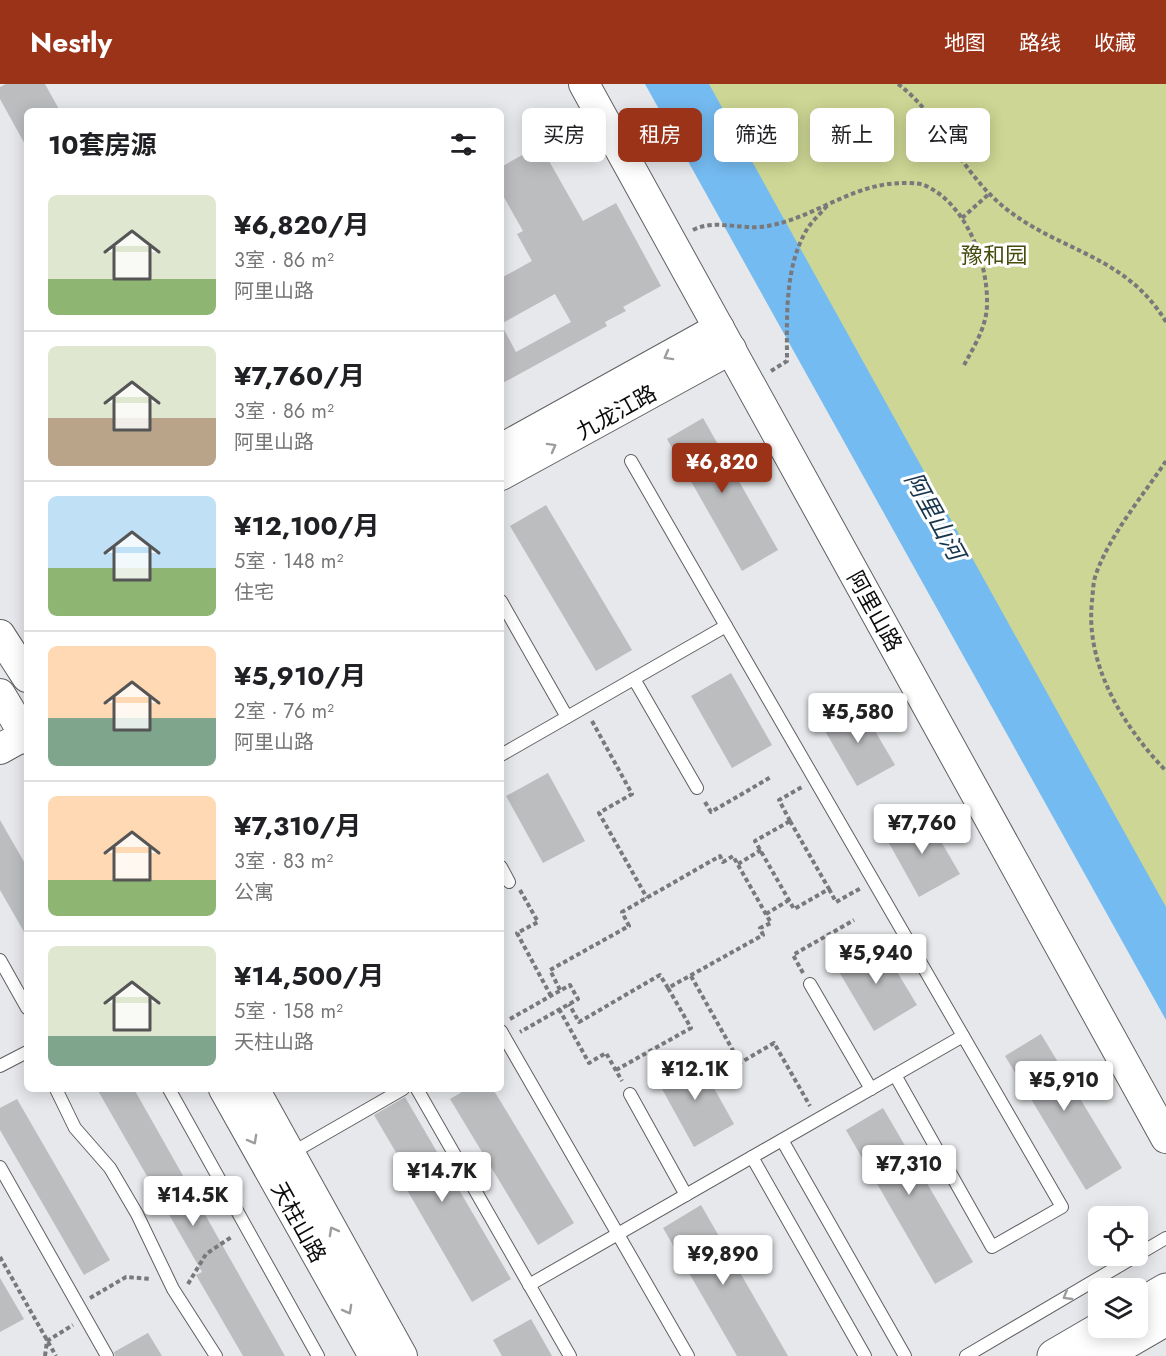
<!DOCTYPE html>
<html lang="zh">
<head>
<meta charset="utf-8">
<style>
	body { margin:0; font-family:Jost,"Noto Sans SC",sans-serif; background:#f2f2f2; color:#202124; height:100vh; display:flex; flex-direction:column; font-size:22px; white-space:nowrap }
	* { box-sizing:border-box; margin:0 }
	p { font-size:20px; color:#757577 }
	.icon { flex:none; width:33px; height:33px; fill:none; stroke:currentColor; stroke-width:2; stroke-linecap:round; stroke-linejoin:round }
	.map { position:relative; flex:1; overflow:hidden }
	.drawer { position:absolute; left:24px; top:24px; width:480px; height:984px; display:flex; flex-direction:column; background:#fff; border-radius:9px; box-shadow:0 3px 15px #0003 }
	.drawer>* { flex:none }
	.hud { position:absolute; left:522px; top:24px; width:554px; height:54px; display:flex; gap:12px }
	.tools { position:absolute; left:1088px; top:1122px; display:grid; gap:12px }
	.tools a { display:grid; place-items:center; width:60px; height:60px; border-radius:9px; background:#fff; box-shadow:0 3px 15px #0003; font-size:30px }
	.price { position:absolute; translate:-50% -51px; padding:0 14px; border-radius:6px; background:#fff; color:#222; font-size:20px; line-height:39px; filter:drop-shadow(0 2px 3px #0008) }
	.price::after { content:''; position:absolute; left:50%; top:36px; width:18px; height:14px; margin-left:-9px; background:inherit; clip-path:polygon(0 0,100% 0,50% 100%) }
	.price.on { background:#9b3318; color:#fff }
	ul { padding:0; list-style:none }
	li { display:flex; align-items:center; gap:18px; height:150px; padding:0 24px }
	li+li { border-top:2px solid #e0e0e0 }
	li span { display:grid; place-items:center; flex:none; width:168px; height:120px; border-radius:9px; color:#555 }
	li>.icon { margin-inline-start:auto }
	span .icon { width:72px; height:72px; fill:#fffc; stroke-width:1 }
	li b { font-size:26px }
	h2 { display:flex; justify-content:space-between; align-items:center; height:72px; padding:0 24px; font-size:26px }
	.chip { padding:0 21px; border-radius:9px; background:#fff; box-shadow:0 3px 15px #0003; font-size:21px; line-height:54px }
	.chip.on { background:#9b3318; color:#fff }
	header { display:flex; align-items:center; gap:36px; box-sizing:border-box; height:84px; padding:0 30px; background:#9b3318; color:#fff }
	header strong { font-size:28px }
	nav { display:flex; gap:33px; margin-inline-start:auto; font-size:21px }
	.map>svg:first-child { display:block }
	.green { fill:#cdd694 }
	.water { fill:#74bbf1 }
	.building { fill:#bcbdbf }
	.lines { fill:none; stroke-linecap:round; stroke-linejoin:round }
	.service-casing { stroke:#5f6062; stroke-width:14 }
	.tertiary-casing { stroke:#5f6062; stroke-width:32 }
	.secondary-casing { stroke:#5f6062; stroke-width:35 }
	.path { stroke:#79797b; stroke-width:4; stroke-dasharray:4.5 3; stroke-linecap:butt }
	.service { stroke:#fff; stroke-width:12 }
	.tertiary { stroke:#fff; stroke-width:30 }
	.secondary { stroke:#fff; stroke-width:33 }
	.oneway { stroke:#9d9d9e }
	.labels { text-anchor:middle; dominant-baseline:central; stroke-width:6; stroke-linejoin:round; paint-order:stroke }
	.park-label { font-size:22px; fill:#474c0e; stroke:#fff }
	.street-label { font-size:22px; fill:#0b0b0c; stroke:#fff }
	.water-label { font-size:24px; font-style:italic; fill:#17354c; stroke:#fff }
</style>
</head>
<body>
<header>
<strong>Nestly</strong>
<nav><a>地图</a><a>路线</a><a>收藏</a></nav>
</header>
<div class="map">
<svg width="1166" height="1272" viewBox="0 0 1166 1272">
	<rect width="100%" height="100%" fill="#e7e8eb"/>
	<polygon class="green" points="704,0 1166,0 1166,831"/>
	<polygon class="water" points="645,0 709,0 1166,823 1166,936"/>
	<g class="building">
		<polygon points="6,0 45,0 60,27 27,27 27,64 0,15 0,3"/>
		<polygon points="540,61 583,137 616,119 661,202 623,223 626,227 605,238 607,242 501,300 501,240 516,268 571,238 555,210 501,240 501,194 532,177 517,150 523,147 501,108 501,83"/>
		<polygon points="703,334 778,466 742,487 667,355"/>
		<polygon points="546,421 632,566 596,587 510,442"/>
		<polygon points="731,589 772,661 732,684 691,612"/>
		<polygon points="858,618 895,681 857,702 821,640"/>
		<polygon points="548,689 585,757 543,779 506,712"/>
		<polygon points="925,730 960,790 919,813 885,752"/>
		<polygon points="0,736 27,783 27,853 0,806"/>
		<polygon points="878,856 917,921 874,947 835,881"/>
		<polygon points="1041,950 1122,1084 1086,1106 1005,972"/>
		<polygon points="696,972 734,1040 694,1063 656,994"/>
		<polygon points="97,1005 134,1005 285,1272 243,1272 196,1191 202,1188"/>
		<polygon points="467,1005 493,1005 574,1139 538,1161 450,1015"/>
		<polygon points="405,1013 511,1195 472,1218 403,1099 411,1094 374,1031"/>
		<polygon points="17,1015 110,1176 84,1191 0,1046 0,1024"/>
		<polygon points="883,1024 973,1178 935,1200 846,1046"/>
		<polygon points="701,1121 788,1272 737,1272 663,1144"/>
		<polygon points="0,1194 24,1235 0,1248"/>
		<polygon points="531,1235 552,1272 502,1272 493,1256"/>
		<polygon points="148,1249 162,1272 115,1272 114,1268"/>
	</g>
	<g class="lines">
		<defs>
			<g id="service">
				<polyline points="631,377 726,542"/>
				<polyline points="501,517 567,633"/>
				<polyline points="634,595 697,704"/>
				<polyline points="501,671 726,542 1062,1123 992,1163 895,991"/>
				<polyline points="501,783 509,798"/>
				<polyline points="0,876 27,924"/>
				<polyline points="810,900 871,1005"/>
				<polyline points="501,947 688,1272"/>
				<polyline points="0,982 27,968"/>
				<polyline points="56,1005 75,1044 110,1084 137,1130 173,1205 216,1272"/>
				<polyline points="169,1005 318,1272"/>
				<polyline points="417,1005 570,1272"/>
				<polyline points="630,1010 686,1111"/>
				<polyline points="782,1056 905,1272"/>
				<polyline points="290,1070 403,1005"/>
				<polyline points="752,1073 865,1272"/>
				<polyline points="0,1083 107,1272"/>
				<polyline points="1137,1171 1166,1154"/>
				<polyline points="529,1201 963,952"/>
				<polyline points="966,1272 1136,1172"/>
			</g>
			<g id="tertiary">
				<polyline points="584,0 1166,1054"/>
				<polyline points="501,365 719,244"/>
				<polyline points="501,391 731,265"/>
				<polyline points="0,551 27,593"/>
				<polyline points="0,610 27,655"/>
				<polyline points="0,665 27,650"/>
				<polyline points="224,1005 374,1272"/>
				<polyline points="254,1005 402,1272"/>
			</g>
			<g id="secondary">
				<polyline points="1137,1223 1166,1206"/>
				<polyline points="1054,1272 1102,1244"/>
				<polyline points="1102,1272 1166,1235"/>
			</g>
		</defs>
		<use href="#service" class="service-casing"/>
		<use href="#tertiary" class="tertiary-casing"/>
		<use href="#secondary" class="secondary-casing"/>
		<g class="path">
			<path d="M898,0c41,30 64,90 107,124 55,44 121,47 161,114"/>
			<polyline points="962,134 990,109"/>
			<path d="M693,146c23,-12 48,1 75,-4 43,-8 77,-36 120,-42 9,-1 28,-2 36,1 42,18 64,77 63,119 0,23 -14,44 -24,63"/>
			<path d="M771,287l16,-10c0,-41 -3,-92 19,-130 5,-9 14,-17 21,-25"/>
			<path d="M1166,377c-24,36 -55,72 -70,113 -3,8 -3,18 -4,27 -7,64 31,125 74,170"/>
			<polyline points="592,637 632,710 599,729 647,814"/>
			<polyline points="705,718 711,728 771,693"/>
			<polygon points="790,737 829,805 794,825 755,757"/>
			<polyline points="790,737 779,716 802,703"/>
			<polyline points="738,780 761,766"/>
			<polyline points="829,805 836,818 861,804"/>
			<polyline points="520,806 538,838 517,849 551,912"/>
			<polyline points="766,830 789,816"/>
			<polyline points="803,889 793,871 854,836"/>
			<polyline points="691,892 740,979 774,959 810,1022"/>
			<polyline points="560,906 550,886 629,842 622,828 720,772 723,778 733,772 771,839 760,844 763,851 668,904 660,891 579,938 569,920"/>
			<polyline points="559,925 589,979 606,969 622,997"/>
			<polyline points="510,935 570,901 578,915 520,948"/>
			<polyline points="616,986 691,944 668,904"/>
			<polyline points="0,1173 56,1272"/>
			<polyline points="188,1200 206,1170 233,1152"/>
			<polyline points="90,1214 126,1193 151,1195"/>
			<polyline points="45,1272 47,1257 73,1241"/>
		</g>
		<use href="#service" class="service"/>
		<use href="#tertiary" class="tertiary"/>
		<use href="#secondary" class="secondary"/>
	</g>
	<defs><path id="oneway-chevron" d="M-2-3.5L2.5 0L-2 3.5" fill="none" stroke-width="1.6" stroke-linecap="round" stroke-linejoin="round" transform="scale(1.5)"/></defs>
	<g class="oneway">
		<use href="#oneway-chevron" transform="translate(668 272) rotate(151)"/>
		<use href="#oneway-chevron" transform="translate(552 363) rotate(-29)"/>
		<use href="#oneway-chevron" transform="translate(253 1056) rotate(61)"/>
		<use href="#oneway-chevron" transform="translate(333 1147) rotate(-119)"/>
		<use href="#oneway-chevron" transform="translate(1067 1212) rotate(149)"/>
		<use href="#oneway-chevron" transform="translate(348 1226) rotate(61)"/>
	</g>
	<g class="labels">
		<g class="park-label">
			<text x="994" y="171">豫和园</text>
		</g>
		<g class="street-label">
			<text transform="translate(616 328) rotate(-29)">九龙江路</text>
			<text transform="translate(875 527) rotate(61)">阿里山路</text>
			<text transform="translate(299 1138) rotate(61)">天柱山路</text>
		</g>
		<g class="water-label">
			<text transform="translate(935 432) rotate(61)">阿里山河</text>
		</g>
	</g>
</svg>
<div class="tools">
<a><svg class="icon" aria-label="locate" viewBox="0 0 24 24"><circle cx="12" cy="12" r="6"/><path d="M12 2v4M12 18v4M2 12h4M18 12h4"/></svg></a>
<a><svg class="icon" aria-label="layers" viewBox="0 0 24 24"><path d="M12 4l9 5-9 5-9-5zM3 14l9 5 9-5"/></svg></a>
</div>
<b class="price on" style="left:722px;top:410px">¥6,820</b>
<b class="price" style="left:858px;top:660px">¥5,580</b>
<b class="price" style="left:922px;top:771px">¥7,760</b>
<b class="price" style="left:876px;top:901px">¥5,940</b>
<b class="price" style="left:695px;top:1017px">¥12.1K</b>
<b class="price" style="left:1064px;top:1028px">¥5,910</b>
<b class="price" style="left:909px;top:1112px">¥7,310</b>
<b class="price" style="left:442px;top:1119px">¥14.7K</b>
<b class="price" style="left:193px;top:1143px">¥14.5K</b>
<b class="price" style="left:723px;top:1202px">¥9,890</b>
<div class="hud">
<a class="chip">买房</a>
<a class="chip on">租房</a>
<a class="chip">筛选</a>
<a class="chip">新上</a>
<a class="chip">公寓</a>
</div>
<section class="drawer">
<h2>10套房源<svg class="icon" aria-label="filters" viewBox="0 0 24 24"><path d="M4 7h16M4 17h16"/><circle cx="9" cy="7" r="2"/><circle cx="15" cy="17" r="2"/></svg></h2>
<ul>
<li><span style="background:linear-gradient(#dfe7d0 70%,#8fb573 0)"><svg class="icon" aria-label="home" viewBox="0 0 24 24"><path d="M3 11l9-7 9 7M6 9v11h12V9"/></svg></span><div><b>¥6,820/月</b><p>3室 · 86 m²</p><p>阿里山路</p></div></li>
<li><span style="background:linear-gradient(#dfe7d0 60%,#b9a48a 0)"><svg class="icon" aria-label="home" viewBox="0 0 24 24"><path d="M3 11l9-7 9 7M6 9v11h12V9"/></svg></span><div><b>¥7,760/月</b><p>3室 · 86 m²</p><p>阿里山路</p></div></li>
<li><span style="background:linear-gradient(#bfe0f5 60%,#8fb573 0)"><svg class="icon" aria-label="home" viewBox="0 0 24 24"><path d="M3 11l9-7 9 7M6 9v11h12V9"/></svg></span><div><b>¥12,100/月</b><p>5室 · 148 m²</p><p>住宅</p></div></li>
<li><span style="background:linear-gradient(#ffd9b3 60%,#7fa58c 0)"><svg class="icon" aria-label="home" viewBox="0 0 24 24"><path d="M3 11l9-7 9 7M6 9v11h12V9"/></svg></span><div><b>¥5,910/月</b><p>2室 · 76 m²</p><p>阿里山路</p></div></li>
<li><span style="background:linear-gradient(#ffd9b3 70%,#8fb573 0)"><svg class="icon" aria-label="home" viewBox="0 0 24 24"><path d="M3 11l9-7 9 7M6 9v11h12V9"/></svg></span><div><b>¥7,310/月</b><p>3室 · 83 m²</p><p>公寓</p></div></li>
<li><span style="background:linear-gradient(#dfe7d0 75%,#7fa58c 0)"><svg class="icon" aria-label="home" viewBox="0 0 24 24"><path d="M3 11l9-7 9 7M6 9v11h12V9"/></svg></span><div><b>¥14,500/月</b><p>5室 · 158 m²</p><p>天柱山路</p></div></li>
</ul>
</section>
</div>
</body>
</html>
